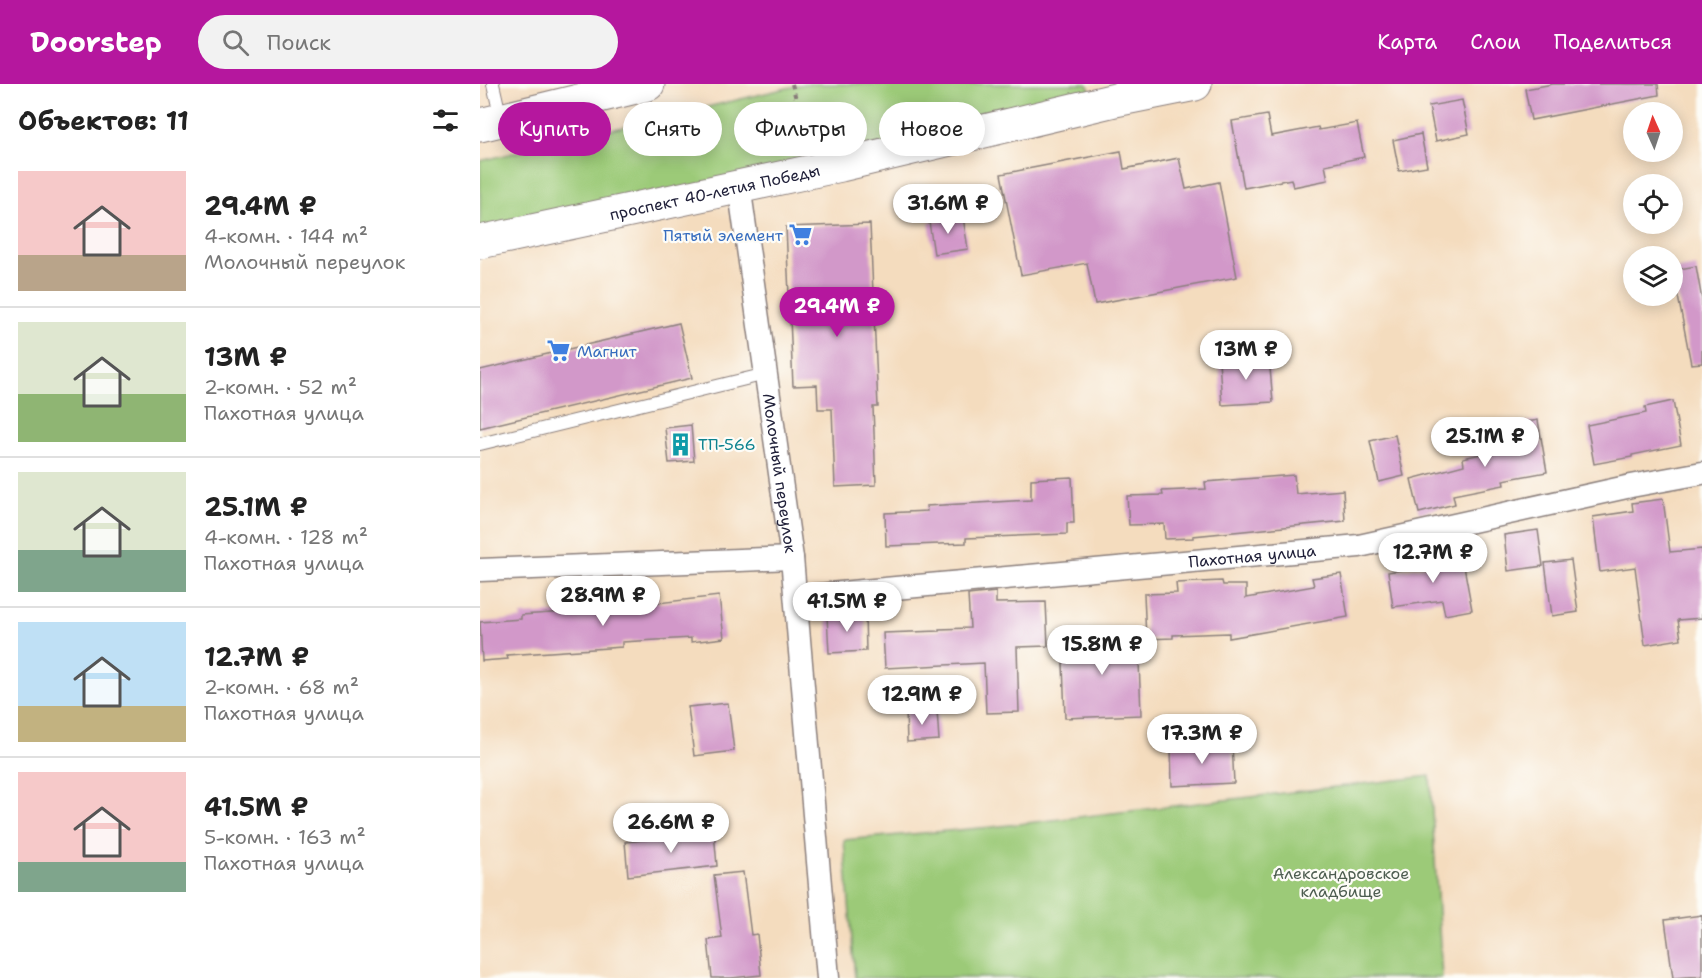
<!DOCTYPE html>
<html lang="ru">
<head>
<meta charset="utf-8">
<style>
	body { margin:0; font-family:"Shantell Sans",sans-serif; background:#f2f2f2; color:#222; height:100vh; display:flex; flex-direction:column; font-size:22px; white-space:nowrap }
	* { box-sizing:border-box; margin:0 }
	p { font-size:20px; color:#767676 }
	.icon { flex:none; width:33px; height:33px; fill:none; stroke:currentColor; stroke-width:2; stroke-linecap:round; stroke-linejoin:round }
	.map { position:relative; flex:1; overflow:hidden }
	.side { display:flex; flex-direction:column; background:#fff; width:480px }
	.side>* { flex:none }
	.banner { position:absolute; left:18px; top:18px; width:570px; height:54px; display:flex; gap:12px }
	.needle { width:39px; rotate:357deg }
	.tools { position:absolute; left:1143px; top:18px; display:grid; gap:12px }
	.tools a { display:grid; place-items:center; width:60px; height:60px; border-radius:50%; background:#fff; box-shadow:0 3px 15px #0003; font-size:30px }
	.price { position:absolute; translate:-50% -51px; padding:0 14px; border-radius:21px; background:#fff; color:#222; font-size:20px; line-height:39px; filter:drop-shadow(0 2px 3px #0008) }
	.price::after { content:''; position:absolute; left:50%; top:36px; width:18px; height:14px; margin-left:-9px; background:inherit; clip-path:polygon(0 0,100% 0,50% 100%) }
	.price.on { background:#b5179e; color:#fff }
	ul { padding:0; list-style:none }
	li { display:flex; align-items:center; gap:18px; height:150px; padding:0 18px }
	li+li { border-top:2px solid #e0e0e0 }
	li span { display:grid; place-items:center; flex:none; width:168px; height:120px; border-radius:0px; color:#555 }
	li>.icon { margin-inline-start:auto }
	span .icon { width:72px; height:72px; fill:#fffc; stroke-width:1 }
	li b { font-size:26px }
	h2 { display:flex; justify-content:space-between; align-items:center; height:72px; padding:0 18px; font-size:26px }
	.chip { padding:0 21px; border-radius:27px; background:#fff; box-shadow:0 3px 15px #0003; font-size:21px; line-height:54px }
	.chip.on { background:#b5179e; color:#fff }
	header { display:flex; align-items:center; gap:36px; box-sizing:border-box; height:84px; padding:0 30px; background:#b5179e; color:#fff }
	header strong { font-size:28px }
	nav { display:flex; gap:33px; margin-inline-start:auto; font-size:21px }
	.search { width:420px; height:54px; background:#f2f2f2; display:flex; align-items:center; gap:15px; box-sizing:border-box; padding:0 21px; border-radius:33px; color:#767676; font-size:22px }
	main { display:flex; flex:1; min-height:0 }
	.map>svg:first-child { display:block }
	.green { fill:#9cca78; stroke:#5f765a; stroke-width:1.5 }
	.building { fill:#d298c9 }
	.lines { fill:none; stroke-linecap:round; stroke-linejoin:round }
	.service-casing { stroke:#8b7f7c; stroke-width:14 }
	.minor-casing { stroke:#8b7f7c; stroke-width:25 }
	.secondary-casing { stroke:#8b7f7c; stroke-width:35 }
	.path { stroke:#8b7f7c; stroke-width:4; stroke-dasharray:4.5 4.5; stroke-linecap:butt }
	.service { stroke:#fff; stroke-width:12 }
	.minor { stroke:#fff; stroke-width:22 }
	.secondary { stroke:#fff; stroke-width:33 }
	.labels { text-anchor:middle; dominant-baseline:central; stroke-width:4.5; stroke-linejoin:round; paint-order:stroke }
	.street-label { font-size:16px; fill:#22223b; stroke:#fdfcf7 }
	.shop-label { font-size:16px; fill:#366cbe; stroke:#fdfcf7; text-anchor:end }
	.culture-label { font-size:16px; fill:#0d838f; stroke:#fdfcf7; text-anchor:start }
	.park-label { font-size:16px; fill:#4d5d50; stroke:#fdfcf7 }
</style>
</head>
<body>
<header>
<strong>Doorstep</strong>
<div class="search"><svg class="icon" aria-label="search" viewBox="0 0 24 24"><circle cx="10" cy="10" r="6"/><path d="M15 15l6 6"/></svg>Поиск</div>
<nav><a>Карта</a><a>Слои</a><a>Поделиться</a></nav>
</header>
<main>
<section class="side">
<h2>Объектов: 11<svg class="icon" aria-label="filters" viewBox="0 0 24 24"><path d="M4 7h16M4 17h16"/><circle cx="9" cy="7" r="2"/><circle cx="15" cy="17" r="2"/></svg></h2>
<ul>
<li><span style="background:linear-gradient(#f6c9c9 70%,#b9a48a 0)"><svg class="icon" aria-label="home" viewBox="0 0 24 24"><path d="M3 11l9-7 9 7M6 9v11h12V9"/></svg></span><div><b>29.4M ₽</b><p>4-комн. · 144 m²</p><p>Молочный переулок</p></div></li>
<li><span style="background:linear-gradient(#dfe7d0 60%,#8fb573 0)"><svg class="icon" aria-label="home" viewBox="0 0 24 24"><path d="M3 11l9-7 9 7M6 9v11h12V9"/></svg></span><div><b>13M ₽</b><p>2-комн. · 52 m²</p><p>Пахотная улица</p></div></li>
<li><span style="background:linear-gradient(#dfe7d0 65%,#7fa58c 0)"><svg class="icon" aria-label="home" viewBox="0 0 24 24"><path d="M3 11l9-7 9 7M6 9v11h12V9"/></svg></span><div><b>25.1M ₽</b><p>4-комн. · 128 m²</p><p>Пахотная улица</p></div></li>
<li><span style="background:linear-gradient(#bfe0f5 70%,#c2b280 0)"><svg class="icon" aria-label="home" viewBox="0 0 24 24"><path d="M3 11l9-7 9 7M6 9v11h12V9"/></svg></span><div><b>12.7M ₽</b><p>2-комн. · 68 m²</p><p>Пахотная улица</p></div></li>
<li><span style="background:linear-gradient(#f6c9c9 75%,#7fa58c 0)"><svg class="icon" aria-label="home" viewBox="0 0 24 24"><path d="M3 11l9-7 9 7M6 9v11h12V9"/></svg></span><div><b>41.5M ₽</b><p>5-комн. · 163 m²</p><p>Пахотная улица</p></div></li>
</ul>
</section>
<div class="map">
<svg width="1222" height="894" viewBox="0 0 1222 894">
	<rect width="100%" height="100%" fill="#fdfcf7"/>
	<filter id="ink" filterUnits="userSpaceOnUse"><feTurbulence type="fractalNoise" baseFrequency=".0167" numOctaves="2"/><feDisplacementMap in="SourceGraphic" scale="12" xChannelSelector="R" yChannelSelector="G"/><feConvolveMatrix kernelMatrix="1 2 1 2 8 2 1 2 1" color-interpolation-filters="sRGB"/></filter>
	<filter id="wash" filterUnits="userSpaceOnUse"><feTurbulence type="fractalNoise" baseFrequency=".008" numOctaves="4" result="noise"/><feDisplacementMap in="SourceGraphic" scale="24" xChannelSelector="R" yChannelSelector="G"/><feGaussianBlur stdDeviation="1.35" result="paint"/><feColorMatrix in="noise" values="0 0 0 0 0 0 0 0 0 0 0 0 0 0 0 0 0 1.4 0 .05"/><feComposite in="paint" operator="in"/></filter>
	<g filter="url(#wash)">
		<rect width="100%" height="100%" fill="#f4dcbe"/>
		<g class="green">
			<polygon points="324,0 607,0 614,14 0,152 0,77"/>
			<polygon points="950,692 962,894 375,894 364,756 512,743"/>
		</g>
		<g id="blocks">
			<g class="building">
				<polygon points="1073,0 1178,0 1179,11 1051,36 1045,5"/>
				<polygon points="982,16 989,50 956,57 949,22"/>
				<polygon points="787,31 791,52 838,43 839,46 877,39 884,73 845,81 848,96 813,103 811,95 764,104 752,37"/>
				<polygon points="941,50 947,82 919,87 913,56"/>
				<polygon points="641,67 644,85 699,74 706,105 739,98 757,193 615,220 607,179 541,191 521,90"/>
				<polygon points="483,133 488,165 454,170 449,138"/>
				<polygon points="390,140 398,323 393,323 396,401 355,403 352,325 338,325 337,301 313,302 306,143"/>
				<polygon points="1216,182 1222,216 1222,279 1211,280 1193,186"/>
				<polygon points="199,239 212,294 0,344 0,286"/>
				<polygon points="789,273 793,318 742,321 739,276"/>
				<polygon points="1193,317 1201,361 1152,371 1152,373 1114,380 1107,341 1166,329 1165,323"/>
				<polygon points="1058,336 1067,388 1023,396 1024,401 973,411 975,420 939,429 931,395 984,381 983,374 1024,365 1019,343"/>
				<polygon points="211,341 214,377 189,379 185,344"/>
				<polygon points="915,351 924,392 899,398 890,357"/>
				<polygon points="814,391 816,410 863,406 865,437 713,452 713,454 685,455 684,440 649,441 647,412 683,411 682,407 726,405 725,398"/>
				<polygon points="592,393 594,439 587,439 587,450 486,454 486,459 406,462 405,429 447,427 446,422 551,416 551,395"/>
				<polygon points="1183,415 1190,468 1222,465 1222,534 1198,536 1201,555 1165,561 1155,483 1120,488 1113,433 1153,427 1152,419"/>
				<polygon points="1058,446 1063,482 1028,487 1024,451"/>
				<polygon points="981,466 992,526 965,531 962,516 913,523 908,488 956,480 954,470"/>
				<polygon points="1091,476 1098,528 1072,532 1065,479"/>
				<polygon points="861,490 868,533 749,554 749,549 693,551 693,554 666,555 664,510 697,509 696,499 742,497 743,501 766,501 766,514 834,502 832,494"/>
				<polygon points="516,508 516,519 566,518 568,562 537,563 539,628 506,629 504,579 405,584 403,549 459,547 459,545 490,544 488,511"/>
				<polygon points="178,512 178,519 239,512 244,554 211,558 211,554 142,558 142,563 27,571 28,575 2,577 0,538 41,535 41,531 118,526 118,521 147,519 147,514"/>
				<polygon points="385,530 386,567 349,569 347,532"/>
				<polygon points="658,549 661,631 585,634 582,552"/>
				<polygon points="248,619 254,667 214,672 208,623"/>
				<polygon points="457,626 459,656 427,658 426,627"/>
				<polygon points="752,659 754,699 692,702 691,662"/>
				<polygon points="234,748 237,782 148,792 145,758"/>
				<polygon points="263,788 271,851 277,850 281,891 251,894 232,894 228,856 242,854 234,791"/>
				<polygon points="1222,831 1222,892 1193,894 1185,836"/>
			</g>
		</g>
	</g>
	<g filter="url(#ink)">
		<use href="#blocks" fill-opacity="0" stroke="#8b7f7c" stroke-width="1.5"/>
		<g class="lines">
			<defs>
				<g id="service">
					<polyline points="13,0 21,35"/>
					<polyline points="0,360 286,290"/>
				</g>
				<g id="minor">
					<path id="s1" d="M259,101l53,373 36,420"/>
					<polyline points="0,486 312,474"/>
					<path id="s2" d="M316,513l563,-51 272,-60 71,-13"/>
				</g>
				<g id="secondary">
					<polyline points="0,41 168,0"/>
					<path id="s3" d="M0,158l361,-77 274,-65 80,-16"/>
				</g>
			</defs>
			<use href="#service" class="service-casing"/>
			<use href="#minor" class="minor-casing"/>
			<use href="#secondary" class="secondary-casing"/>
			<polyline class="path" points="312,0 327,57"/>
			<use href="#service" class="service"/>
			<use href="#minor" class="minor"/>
			<use href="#secondary" class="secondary"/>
		</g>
	</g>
	<defs>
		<symbol id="supermarket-bare" viewBox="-9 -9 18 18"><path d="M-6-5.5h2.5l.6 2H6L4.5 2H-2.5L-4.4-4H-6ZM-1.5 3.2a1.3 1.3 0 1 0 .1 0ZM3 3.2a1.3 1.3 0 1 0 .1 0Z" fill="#3f7fe0" stroke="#fdfcf7" stroke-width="2.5" paint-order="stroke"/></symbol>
		<symbol id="building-bare" viewBox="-9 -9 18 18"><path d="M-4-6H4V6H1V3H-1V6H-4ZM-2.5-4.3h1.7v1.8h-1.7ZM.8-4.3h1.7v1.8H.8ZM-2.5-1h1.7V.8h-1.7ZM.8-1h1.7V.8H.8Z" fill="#0f9aa8" stroke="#fdfcf7" stroke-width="2.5" paint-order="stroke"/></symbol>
	</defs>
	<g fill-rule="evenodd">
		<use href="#supermarket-bare" x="304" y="134" width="33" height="33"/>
		<use href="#supermarket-bare" x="62" y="250" width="33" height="33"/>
		<use href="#building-bare" x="184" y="344" width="33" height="33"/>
	</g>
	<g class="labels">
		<g class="street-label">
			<text stroke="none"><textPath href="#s3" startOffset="240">проспект 40-летия Победы</textPath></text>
			<text stroke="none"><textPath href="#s1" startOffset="291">Молочный переулок</textPath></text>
			<text stroke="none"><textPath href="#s2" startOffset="458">Пахотная улица</textPath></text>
		</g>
		<g class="shop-label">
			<text x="303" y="151">Пятый элемент</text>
			<text x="97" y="267" text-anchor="start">Магнит</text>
		</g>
		<g class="culture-label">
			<text x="218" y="360">ТП-566</text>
		</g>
		<g class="park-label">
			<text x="861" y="789">Александровское<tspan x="861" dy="18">кладбище</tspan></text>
		</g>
	</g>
</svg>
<div class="tools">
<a><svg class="needle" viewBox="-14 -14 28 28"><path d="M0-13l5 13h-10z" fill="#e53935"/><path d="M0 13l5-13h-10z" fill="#767676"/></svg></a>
<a><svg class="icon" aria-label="locate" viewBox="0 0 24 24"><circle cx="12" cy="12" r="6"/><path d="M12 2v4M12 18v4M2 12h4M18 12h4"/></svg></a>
<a><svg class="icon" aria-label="layers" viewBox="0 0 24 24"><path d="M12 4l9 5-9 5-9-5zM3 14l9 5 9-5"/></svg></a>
</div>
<b class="price" style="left:468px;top:151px">31.6M ₽</b>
<b class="price on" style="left:357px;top:254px">29.4M ₽</b>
<b class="price" style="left:766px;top:297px">13M ₽</b>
<b class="price" style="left:1005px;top:384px">25.1M ₽</b>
<b class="price" style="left:953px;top:500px">12.7M ₽</b>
<b class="price" style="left:123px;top:543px">28.9M ₽</b>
<b class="price" style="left:367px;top:549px">41.5M ₽</b>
<b class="price" style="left:622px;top:592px">15.8M ₽</b>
<b class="price" style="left:442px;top:642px">12.9M ₽</b>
<b class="price" style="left:722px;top:681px">17.3M ₽</b>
<b class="price" style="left:191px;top:770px">26.6M ₽</b>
<div class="banner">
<a class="chip on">Купить</a>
<a class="chip">Снять</a>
<a class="chip">Фильтры</a>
<a class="chip">Новое</a>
</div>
</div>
</main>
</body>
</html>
